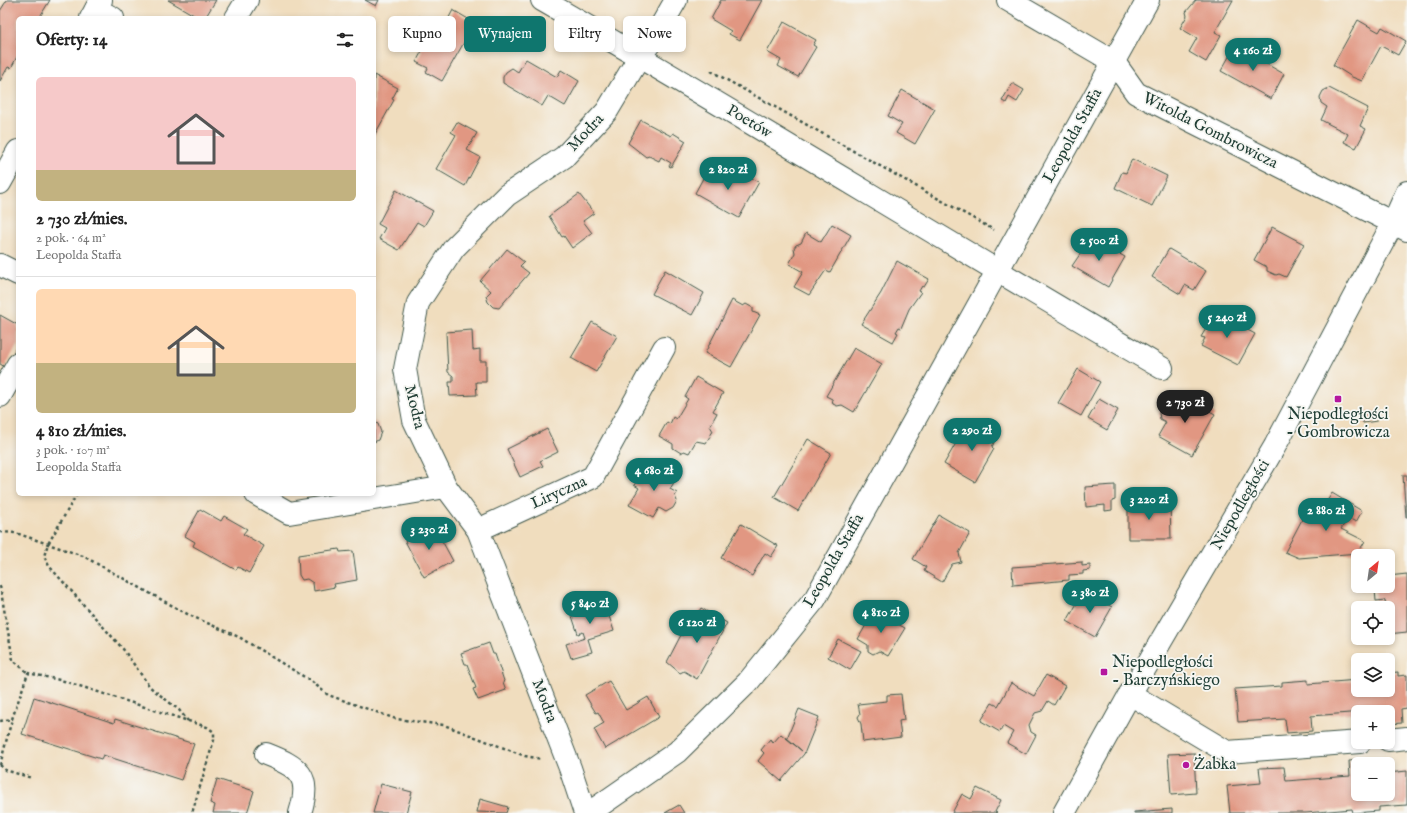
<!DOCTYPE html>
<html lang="pl">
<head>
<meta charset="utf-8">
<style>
	body { margin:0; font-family:"IM FELL English",serif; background:#f6f6f6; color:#222; height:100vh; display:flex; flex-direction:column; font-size:15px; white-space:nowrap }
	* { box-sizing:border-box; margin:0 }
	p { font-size:13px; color:#767676 }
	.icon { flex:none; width:22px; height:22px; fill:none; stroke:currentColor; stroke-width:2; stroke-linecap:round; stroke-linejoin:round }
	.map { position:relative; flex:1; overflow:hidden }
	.details { position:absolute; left:16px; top:16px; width:360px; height:480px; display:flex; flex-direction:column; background:#fff; border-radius:6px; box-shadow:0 2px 6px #0003 }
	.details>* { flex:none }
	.guide { position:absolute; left:388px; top:16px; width:380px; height:36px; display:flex; gap:8px }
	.needle { width:26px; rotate:29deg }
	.tools { position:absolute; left:1351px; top:549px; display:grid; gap:8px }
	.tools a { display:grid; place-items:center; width:44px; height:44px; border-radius:6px; background:#fff; box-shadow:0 2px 6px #0003; font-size:20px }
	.price { position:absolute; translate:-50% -34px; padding:0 9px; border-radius:14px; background:#0f766e; color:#fff; font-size:13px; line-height:26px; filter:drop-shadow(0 1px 2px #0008) }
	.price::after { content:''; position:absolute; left:50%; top:24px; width:12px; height:9px; margin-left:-6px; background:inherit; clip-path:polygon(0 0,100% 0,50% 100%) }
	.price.active { background:#222; color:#fff }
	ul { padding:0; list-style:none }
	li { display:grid; align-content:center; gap:8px; height:212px; padding:0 20px }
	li+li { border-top:1px solid #e0e0e0 }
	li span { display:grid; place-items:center; height:124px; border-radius:6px; color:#555 }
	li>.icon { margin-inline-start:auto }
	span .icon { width:72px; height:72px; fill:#fffc; stroke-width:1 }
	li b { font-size:17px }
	h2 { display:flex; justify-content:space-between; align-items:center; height:48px; padding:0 20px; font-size:17px }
	.pill { padding:0 14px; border-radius:6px; background:#fff; box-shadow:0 2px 6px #0003; font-size:14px; line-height:36px }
	.pill.active { background:#0f766e; color:#fff }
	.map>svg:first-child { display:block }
	.building { fill:#e19782 }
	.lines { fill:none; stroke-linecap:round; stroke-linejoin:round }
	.minor-casing { stroke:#3e5549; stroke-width:24 }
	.tertiary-casing { stroke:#3e5549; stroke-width:24 }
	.path { stroke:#3e5549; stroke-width:2.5; stroke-dasharray:3 3; stroke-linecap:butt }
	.minor { stroke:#fff; stroke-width:22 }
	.tertiary { stroke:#fff; stroke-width:22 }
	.poi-dot { fill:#b5179e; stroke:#f6f6f2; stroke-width:1.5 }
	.labels { text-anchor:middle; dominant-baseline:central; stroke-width:3.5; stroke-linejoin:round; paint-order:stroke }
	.street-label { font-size:16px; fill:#1f3d34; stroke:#f6f6f2 }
	.poi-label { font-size:16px; fill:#1f3d34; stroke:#f6f6f2; text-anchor:start }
</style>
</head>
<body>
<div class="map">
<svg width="1407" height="813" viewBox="0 0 1407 813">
	<rect width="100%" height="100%" fill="#f6f6f2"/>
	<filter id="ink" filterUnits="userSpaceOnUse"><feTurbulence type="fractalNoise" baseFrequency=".025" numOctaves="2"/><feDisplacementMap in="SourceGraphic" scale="8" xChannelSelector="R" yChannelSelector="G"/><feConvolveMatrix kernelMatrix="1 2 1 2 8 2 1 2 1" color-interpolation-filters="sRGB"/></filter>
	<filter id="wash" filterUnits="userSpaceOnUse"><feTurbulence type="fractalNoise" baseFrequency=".012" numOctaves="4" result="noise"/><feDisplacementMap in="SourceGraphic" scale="16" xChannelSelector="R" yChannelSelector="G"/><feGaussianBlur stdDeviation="0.9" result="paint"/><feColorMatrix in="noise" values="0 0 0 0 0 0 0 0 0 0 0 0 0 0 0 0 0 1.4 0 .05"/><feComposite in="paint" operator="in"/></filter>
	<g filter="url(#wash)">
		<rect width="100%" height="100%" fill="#f0ddbe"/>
		<g id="blocks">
			<g class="building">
				<polygon points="7,0 50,0 39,18 18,18 18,55 11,68 8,67 0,81 0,11"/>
				<polygon points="168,0 216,0 205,18 199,18"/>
				<polygon points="365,0 379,0 376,6"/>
				<polygon points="721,0 762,0 740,40 729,34 731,31 711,19"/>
				<polygon points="1196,0 1233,0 1215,32 1221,35 1206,62 1189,52 1197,38 1180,28 1187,16 1186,12"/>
				<polygon points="453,10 475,23 442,81 426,72 428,68 416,62 422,51 396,36 406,20 415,25 419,16 443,29"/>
				<polygon points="1358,20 1379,32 1382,27 1406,41 1398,55 1381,46 1362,81 1352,77 1333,65"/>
				<polygon points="784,22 816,40 813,45 816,47 798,77 778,66 781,60 767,52"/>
				<polygon points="1235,46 1284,74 1271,99 1221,71"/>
				<polygon points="526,59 557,77 561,70 579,81 565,106 548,96 542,106 503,83 503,77 506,72 512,68 518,72"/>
				<polygon points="374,75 398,88 392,99 394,100 374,136"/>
				<polygon points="1012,83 1024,90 1017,102 1009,97 1006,103 1002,101"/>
				<polygon points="1329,88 1368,108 1360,126 1366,129 1356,148 1344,142 1348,134 1321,120 1327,107 1321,103 1320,97 1323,91"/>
				<polygon points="902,90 935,109 915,144 896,133 902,124 888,116"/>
				<polygon points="641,120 671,136 673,133 686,141 671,167 669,166 671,163 661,157 659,161 649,156 646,157 628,143"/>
				<polygon points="457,122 477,133 467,150 480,157 465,186 436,169 456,135 451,132"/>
				<polygon points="1132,159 1167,176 1152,206 1115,188 1122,172 1126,173"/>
				<polygon points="708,169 729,180 731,176 738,179 741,172 759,182 739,218 695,193"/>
				<polygon points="396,190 433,211 424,226 417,222 399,250 379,239 385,228 378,224"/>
				<polygon points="579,194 594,213 583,221 592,233 572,248 564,236 562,237 549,216"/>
				<polygon points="832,224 851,235 830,272 826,270 809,295 794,287 803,272 789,264 795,253 794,248 796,245 801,243 806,233 821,242"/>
				<polygon points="1272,227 1304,244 1286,277 1279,274 1276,275 1267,271 1267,267 1254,260"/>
				<polygon points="1091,238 1125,257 1108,287 1072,266"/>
				<polygon points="507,249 524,262 520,266 529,273 499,308 493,307 488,302 486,296 491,291 480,281"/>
				<polygon points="1169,249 1206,271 1194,290 1185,285 1180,294 1152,277"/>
				<polygon points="897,261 929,279 924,287 922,286 919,291 921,292 909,309 901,328 899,327 896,332 898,333 893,342 861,324 881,293"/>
				<polygon points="665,270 704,293 692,315 652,294"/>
				<polygon points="732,300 743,306 746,304 753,308 753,312 760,315 731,367 705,353"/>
				<polygon points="1218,314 1255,334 1238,365 1201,346 1205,338 1201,337 1207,327 1210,328"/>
				<polygon points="0,315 18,325 18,344 5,367 0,364"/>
				<polygon points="592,322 617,336 596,372 571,358"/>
				<polygon points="472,330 473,350 480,349 480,361 486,361 486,382 476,382 477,395 450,396 449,382 453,382 453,376 448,372 446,332"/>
				<polygon points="854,348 882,364 854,412 842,405 837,406 833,404 832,399 826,396"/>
				<polygon points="1078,369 1100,382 1081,416 1058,403"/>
				<polygon points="696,377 723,393 713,411 717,413 710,426 713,431 706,443 696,441 689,453 684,451 681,453 673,448 673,444 659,436 667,422 670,424 673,417 676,419 688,399 685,397"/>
				<polygon points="1181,395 1215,414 1192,455 1158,436 1166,422 1160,419 1159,413 1162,407 1167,405 1173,408"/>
				<polygon points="1099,399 1118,410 1107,430 1088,419"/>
				<polygon points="1376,412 1377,421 1363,423 1362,413"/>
				<polygon points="374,421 378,424 381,432 378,440 374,442"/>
				<polygon points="971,421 997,436 992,447 994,449 975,482 944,464 963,431 965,432"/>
				<polygon points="547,429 558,452 540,461 543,466 520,477 507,449"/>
				<polygon points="808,439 831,453 798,511 774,497"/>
				<polygon points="650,464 676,479 670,489 677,493 675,496 677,501 673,508 666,512 659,508 653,518 629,505 639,488 634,485"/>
				<polygon points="1403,475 1407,475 1407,517 1406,517"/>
				<polygon points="1115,485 1115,500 1112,501 1112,510 1105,511 1105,505 1086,507 1085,487"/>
				<polygon points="1332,493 1362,511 1356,522 1348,518 1341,529 1365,541 1358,553 1299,558 1285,552 1307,510 1318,516"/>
				<polygon points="1170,503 1171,539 1128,539 1128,504"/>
				<polygon points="200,509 221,521 224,516 247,529 243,534 264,546 249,573 238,567 236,570 193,546 195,542 185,536"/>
				<polygon points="939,515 970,533 959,553 961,562 952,564 942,582 924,571 926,567 913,559"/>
				<polygon points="741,524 778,546 771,557 765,553 752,576 721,558"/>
				<polygon points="434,526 453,561 424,577 405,541"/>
				<polygon points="339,549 340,552 353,551 357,580 334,584 335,587 314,591 313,583 307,579 302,580 299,575 298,555"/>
				<polygon points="1082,562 1082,566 1090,565 1090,570 1083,571 1083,574 1069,575 1069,580 1013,585 1012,567"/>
				<polygon points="1407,574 1407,632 1388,634 1388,608 1386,608 1385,600 1376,601 1375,590 1361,591 1361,586 1388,586 1388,576"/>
				<polygon points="1084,591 1112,607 1095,637 1067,621"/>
				<polygon points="602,595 614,631 588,639 592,652 571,658 566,644 585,638 583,632 578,634 571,613 581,610 579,602"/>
				<polygon points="701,608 727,623 697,679 684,671 680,673 667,662 681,635 682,636 688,626 690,627"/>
				<polygon points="874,611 905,628 888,656 879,651 873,654 868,651 868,645 858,639"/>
				<polygon points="838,639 861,651 850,670 828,657"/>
				<polygon points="489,643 493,654 495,654 504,681 503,682 506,690 478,700 473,689 476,688 467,664 465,664 461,653"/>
				<polygon points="1398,672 1398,676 1407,675 1407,708 1401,709 1402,723 1388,724 1388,712 1375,711 1311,716 1312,731 1287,733 1285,719 1238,722 1235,689 1282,686 1282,682 1308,680 1308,684 1358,680 1358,690 1388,690 1388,673"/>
				<polygon points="1046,675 1065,686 1054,705 1048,701 1042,711 1035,713 1029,725 1031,732 1036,735 1026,754 1007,743 1013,732 1003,726 1000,732 981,721 992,703 998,706 1011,683 1034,696"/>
				<polygon points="609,681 626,710 648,697 659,717 605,749 594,729 604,723 598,712 596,713 585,695"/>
				<polygon points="901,694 904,720 899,721 901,737 863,742 861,724 858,717 860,714 858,704 887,701 887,695"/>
				<polygon points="34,697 114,723 115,719 194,744 181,780 103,755 101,759 22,734"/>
				<polygon points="799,709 819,717 804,754 781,781 758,761 764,753 761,750 770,739 773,743 781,734 802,751 787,738"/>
				<polygon points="1194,753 1196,793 1171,795 1168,754"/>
				<polygon points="1375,759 1375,764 1358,764 1358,794 1388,794 1388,773 1407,771 1407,805 1379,807 1379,811 1353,813 1352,809 1306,813 1230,813 1227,786 1261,783 1259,768 1284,767 1286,781 1350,776 1349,761"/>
				<polygon points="217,779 254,791 247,813 213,813 215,805 210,803"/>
				<polygon points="381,784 412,792 406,813 373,813"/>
				<polygon points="977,788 1001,800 995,812 997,813 952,813 962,794 971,799"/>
				<polygon points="480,799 508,807 506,813 477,812"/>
				<polygon points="679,805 684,813 665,813"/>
				<polygon points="1172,809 1172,813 1134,813 1134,812"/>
			</g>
		</g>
	</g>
	<g filter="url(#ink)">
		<use href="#blocks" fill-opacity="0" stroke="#3e5549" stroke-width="1"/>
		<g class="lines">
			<defs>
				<g id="minor">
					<path d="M542,0c208,120 412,247 620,368"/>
					<polyline points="1008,0 1114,62 1136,93 1407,230"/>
					<polyline points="96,9 113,18"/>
					<polyline points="91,18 101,0"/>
					<polyline points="236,18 247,0"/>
					<polyline points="0,183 18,151"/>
					<polyline points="0,265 18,274"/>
					<polyline points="0,396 18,364"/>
					<polyline points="256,494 289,513 446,487"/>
					<polyline points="478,530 593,477 664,348"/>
					<polyline points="1130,694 1227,752 1360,742"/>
					<polyline points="1388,740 1407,738"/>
					<path d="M266,754c33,13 46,21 34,59"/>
					<polyline points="585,813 570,768 478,530 446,487 414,420 405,369 418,303 454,248 507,195 564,157 607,111 640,56 654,38 676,0"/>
					<polyline points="589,813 677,752 748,682 815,599 1148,0"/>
				</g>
				<polyline id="tertiary" points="1064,813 1130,694 1275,446 1393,223 1407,192"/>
			</defs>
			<use href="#minor" class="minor-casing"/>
			<use href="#tertiary" class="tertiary-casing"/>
			<g class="path">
				<polyline points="711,71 994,230"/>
				<polyline points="77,494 48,544 44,556 49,566 123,649 150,687 179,710 188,721"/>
				<polyline points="0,532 16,533 83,556 189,615 239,637 311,681 328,695 396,719 444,725 525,756 542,759"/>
				<polyline points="0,586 13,660 28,673"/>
				<polyline points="0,721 12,719 28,673 64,681 207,727 214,732 214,740 192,813"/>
				<polyline points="0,765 12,719"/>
				<polyline points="0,765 5,770 32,778"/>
			</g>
			<use href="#minor" class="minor"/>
			<use href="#tertiary" class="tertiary"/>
		</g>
	</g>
	<g class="poi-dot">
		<rect x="1334" y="395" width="8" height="8" rx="2"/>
		<rect x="1100" y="668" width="8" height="8" rx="2"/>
		<circle cx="1186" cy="765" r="4"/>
	</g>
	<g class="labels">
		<g class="street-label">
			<text transform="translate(749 122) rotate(31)">Poetów</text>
			<text transform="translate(1210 131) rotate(27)">Witolda Gombrowicza</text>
			<text transform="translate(586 133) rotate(-47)">Modra</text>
			<text transform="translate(1073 136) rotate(-61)">Leopolda Staffa</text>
			<text transform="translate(414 407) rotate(76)">Modra</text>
			<text transform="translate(559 493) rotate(-24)">Liryczna</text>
			<text transform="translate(1241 505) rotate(-60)">Niepodległości</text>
			<text transform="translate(834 561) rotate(-60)">Leopolda Staffa</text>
			<text transform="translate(544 701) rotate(69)">Modra</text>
		</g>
		<g class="poi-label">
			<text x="1338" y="415" text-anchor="middle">Niepodległości<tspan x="1338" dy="18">- Gombrowicza</tspan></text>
			<text x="1112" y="663">Niepodległości<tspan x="1112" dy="18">- Barczyńskiego</tspan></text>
			<text x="1194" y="765">Żabka</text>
		</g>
	</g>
</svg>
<div class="tools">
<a><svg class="needle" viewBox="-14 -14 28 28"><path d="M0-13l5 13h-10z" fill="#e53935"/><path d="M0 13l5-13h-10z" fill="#767676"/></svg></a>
<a><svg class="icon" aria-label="locate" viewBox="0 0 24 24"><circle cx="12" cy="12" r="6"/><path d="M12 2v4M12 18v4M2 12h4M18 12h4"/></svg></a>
<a><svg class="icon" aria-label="layers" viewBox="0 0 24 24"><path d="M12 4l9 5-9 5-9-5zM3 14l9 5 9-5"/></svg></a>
<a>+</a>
<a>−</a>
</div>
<b class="price" style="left:1253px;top:72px">4 160 zł</b>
<b class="price" style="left:728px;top:191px">2 820 zł</b>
<b class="price" style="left:1099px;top:262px">2 500 zł</b>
<b class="price" style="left:1227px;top:339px">5 240 zł</b>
<b class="price active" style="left:1185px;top:424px">2 730 zł</b>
<b class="price" style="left:972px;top:452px">2 290 zł</b>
<b class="price" style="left:654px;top:492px">4 680 zł</b>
<b class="price" style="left:1149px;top:521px">3 220 zł</b>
<b class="price" style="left:1326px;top:532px">2 880 zł</b>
<b class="price" style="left:429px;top:551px">3 230 zł</b>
<b class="price" style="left:1090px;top:614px">2 380 zł</b>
<b class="price" style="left:590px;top:625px">5 840 zł</b>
<b class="price" style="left:881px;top:634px">4 810 zł</b>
<b class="price" style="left:697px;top:644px">6 120 zł</b>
<div class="guide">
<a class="pill">Kupno</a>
<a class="pill active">Wynajem</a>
<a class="pill">Filtry</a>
<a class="pill">Nowe</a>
</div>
<section class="details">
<h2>Oferty: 14<svg class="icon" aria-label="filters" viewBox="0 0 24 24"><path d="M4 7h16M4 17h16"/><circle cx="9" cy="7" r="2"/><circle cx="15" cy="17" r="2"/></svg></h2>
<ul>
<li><span style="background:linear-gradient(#f6c9c9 75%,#c2b280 0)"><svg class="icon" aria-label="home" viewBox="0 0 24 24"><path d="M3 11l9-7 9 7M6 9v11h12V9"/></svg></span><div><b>2 730 zł/mies.</b><p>2 pok. · 64 m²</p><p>Leopolda Staffa</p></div></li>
<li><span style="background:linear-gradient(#ffd9b3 60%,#c2b280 0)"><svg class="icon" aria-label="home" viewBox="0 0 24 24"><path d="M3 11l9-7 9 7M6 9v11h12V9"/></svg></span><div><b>4 810 zł/mies.</b><p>3 pok. · 107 m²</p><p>Leopolda Staffa</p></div></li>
</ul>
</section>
</div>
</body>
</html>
